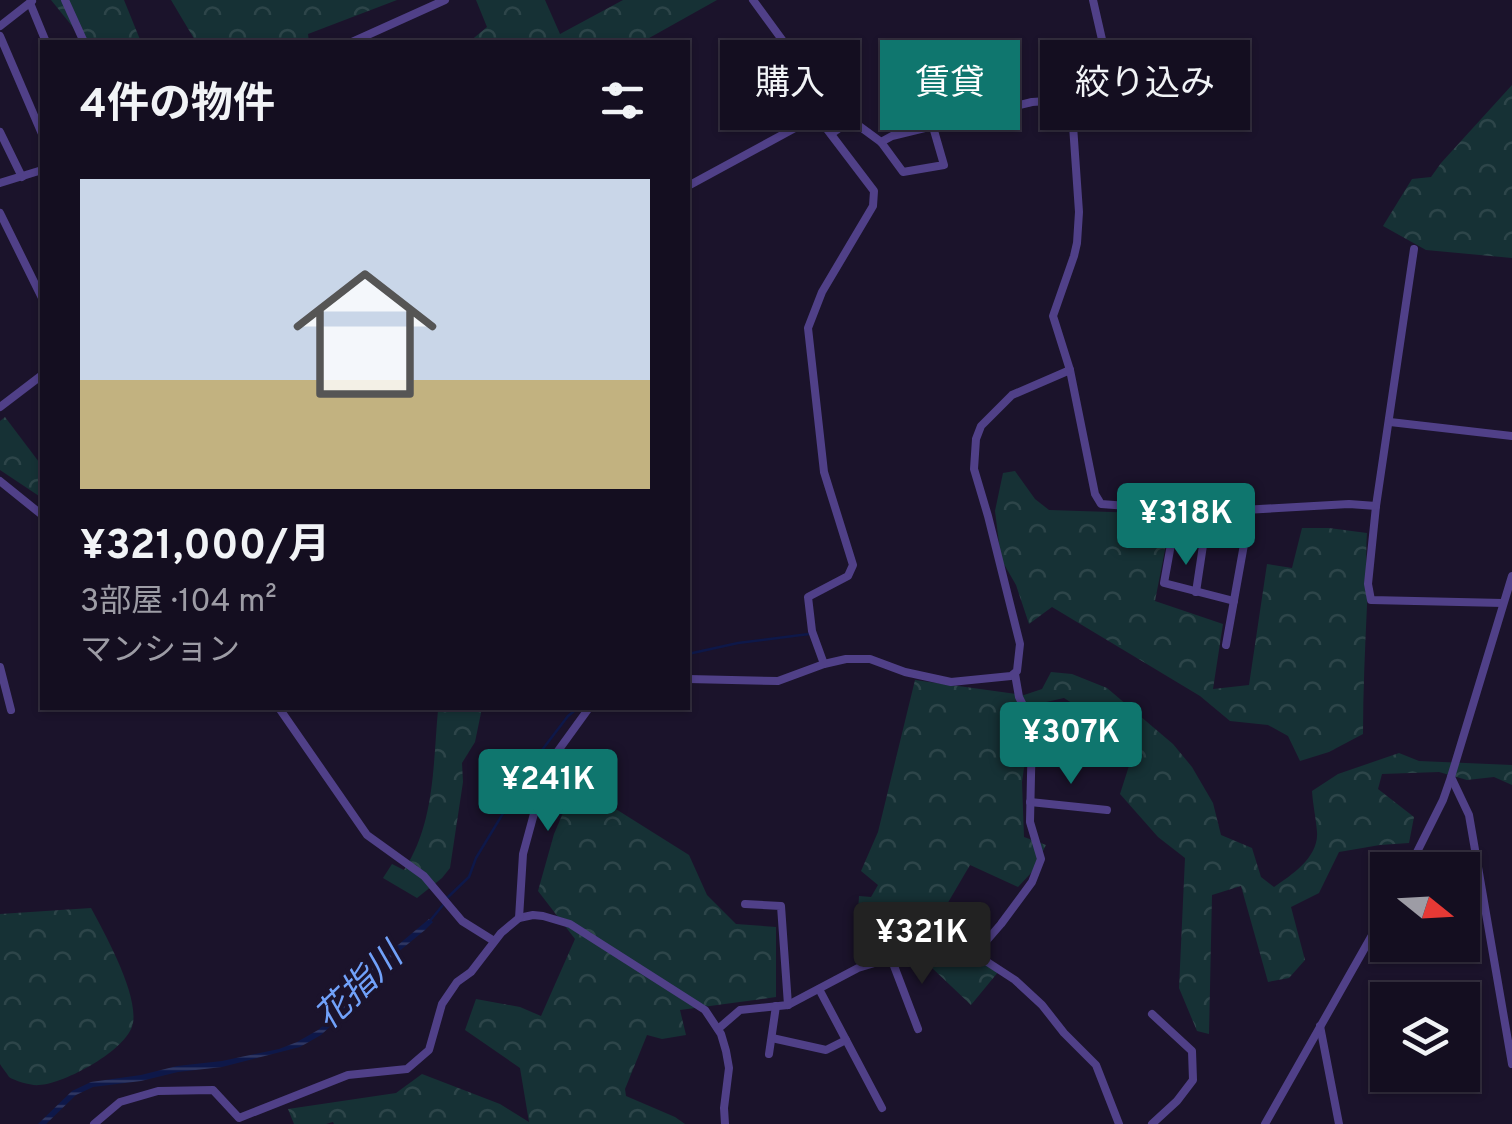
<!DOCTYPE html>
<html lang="ja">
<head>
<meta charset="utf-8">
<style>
	body { margin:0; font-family:Overpass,"Noto Sans JP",sans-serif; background:#211c2d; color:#f1f3f6; height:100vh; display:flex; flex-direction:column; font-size:38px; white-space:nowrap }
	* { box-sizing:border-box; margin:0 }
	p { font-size:32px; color:#9d9ca5 }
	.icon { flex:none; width:55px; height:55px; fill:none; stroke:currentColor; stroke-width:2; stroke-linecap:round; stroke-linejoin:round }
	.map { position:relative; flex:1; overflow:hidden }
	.sheet { position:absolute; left:40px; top:40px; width:650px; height:670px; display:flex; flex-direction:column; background:#140e20; border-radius:0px; box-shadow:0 2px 8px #0004,0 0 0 2px #332e3e }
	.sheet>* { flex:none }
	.hud { position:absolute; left:720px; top:40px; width:640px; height:90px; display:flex; gap:20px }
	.needle { width:65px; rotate:108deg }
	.fabs { position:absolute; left:1370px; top:852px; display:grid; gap:20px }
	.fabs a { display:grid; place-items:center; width:110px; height:110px; border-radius:0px; background:#140e20; box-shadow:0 2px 8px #0004,0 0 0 2px #332e3e; font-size:50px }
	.price { position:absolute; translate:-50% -85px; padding:0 22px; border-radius:10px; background:#0f766e; color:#fff; font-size:32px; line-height:65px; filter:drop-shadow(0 2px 5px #0008) }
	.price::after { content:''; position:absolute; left:50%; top:60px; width:30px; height:22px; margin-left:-15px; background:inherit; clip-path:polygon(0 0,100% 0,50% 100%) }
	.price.on { background:#222; color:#fff }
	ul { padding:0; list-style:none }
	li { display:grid; align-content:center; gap:20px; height:530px; padding:0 40px }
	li+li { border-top:2px solid #332e3e }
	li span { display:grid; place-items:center; height:310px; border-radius:0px; color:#555 }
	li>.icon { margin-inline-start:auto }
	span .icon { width:180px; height:180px; fill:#fffc; stroke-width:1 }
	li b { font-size:42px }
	h2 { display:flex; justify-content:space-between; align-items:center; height:120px; padding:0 40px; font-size:42px }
	.chip { padding:0 35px; border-radius:0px; background:#140e20; box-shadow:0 2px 8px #0004,0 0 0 2px #332e3e; font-size:35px; line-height:90px }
	.chip.on { background:#0f766e; color:#fff }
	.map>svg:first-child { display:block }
	.forest { fill:url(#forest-crowns) }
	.water { fill:url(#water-rules) }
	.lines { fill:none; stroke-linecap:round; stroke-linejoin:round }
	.stream { stroke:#0e1849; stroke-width:2.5 }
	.minor { stroke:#504088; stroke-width:8 }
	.labels { text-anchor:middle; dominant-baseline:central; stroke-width:8; stroke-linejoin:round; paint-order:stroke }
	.water-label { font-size:35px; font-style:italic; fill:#71a1f9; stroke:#1b132b }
</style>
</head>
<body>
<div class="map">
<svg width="1512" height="1124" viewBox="0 0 1512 1124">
	<defs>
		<pattern id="forest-crowns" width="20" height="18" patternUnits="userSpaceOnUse" patternTransform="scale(2.5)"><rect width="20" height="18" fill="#163135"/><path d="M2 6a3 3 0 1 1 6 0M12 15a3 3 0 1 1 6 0" fill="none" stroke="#2d4549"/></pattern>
		<pattern id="water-rules" width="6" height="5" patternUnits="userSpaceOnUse" patternTransform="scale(2.5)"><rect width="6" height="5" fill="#0e1849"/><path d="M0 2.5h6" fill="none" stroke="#313964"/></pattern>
	</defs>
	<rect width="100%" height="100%" fill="#1b132b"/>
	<g class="forest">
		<polygon points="51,0 124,0 141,42 85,42"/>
		<polygon points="171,0 397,0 308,34 309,42 196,42"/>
		<polygon points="476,0 545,0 560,34 623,0 717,0 642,42 469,42 487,27"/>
		<polygon points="1512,85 1512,258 1426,250 1383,226 1412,179 1431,177 1441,163"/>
		<polygon points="5,417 42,466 42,498 0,470 0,421"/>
		<path d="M1015,471l20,28 14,11 123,4 -17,87 68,23 -10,65 36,-4 18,-121 25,4 10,-40h27l38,5c-2,24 1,48 0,72 -2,44 -4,86 -4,129l-34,18 -29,9 -12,-25 -20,-11 -38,-4 -30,-25 -148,-89 -23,17 -13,-39 -15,-26 -6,-48 8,-38z"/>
		<path d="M1051,672l21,2 35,14 66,56 19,23 21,36 8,32 31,13 9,29 13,10c18,-12 45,-30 43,-55 -1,-14 -4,-26 -5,-41l26,-17 61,-21 20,8 93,4v20l-18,-8 -27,3 -28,-8 -57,2 -4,15 36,28 -5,26 -29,2 -41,7 -20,41 -28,14 14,53 -16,18 -21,4 -27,-96 -29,9 -3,139 -12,-3 -18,-43 6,-130 -27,-21 -38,-43 16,-50 -72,-46 -31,7 -11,77 2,55 22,8 -14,27 -14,15 -48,-22 -41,70 70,36 -28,34 -60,-57 -56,15 4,-67 12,1 7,-12 -17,-14 17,-39 37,-152 109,15 18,-6z"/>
		<path d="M419,708h63l-7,34 -13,21 1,19 -13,86 -8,10 -25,20 -34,-20 9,-14 12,6c31,-47 29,-106 34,-160z"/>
		<polygon points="583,793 603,801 689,855 707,895 736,924 776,927 776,997 680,1010 686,1035 662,1039 647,1035 625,1089 626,1096 675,1117 685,1124 334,1124 333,1122 326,1124 294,1124 288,1109 396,1093 422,1074 500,1104 529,1122 520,1068 465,1030 476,999 520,1007 541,1016 575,939 538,891 554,834 568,801"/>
		<path d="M91,908c14,26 47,85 42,115 -5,27 -69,61 -94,62 -7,1 -24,-4 -30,-8 0,-1 -9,-12 -9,-13v-150z"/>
	</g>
	<polygon class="water" points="429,919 433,922 425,930 364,980 335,1022 321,1035 300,1047 222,1067 178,1072 141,1081 93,1087 76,1095 46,1124 38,1124 72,1091 91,1082 141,1075 177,1066 222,1061 279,1049 297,1042 318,1030 331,1019 361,976"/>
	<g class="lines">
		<g class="stream">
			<polyline points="688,654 738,643 809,634"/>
			<polyline points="447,898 469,877 476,858 539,754 568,716 578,708"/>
			<polyline points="429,922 443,905"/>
		</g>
		<g class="minor">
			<polyline points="65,0 84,42"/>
			<polyline points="753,0 794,56 804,92 817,116 874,191 873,206 822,292 808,328 824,472 853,565 848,576 808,597 812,631 824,664"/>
			<polyline points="30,3 46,42"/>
			<polyline points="0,26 32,1"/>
			<polyline points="0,36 42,134"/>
			<polyline points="352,42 445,0"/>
			<polyline points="0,132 22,177"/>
			<polyline points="831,134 851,120 881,142 903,172 944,165 933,127"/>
			<polyline points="881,142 892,136 1032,102 1109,97 1114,92 1093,0"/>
			<polyline points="0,183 42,170"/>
			<polyline points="688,186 817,116"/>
			<polyline points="0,213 42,298"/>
			<polyline points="1414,249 1376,506 1368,584 1371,600 1503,603"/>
			<polyline points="1070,370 1095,494 1101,504 1208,512 1349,504 1376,506"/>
			<polyline points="0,407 42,375"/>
			<polyline points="1390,422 1512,436"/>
			<polyline points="0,481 42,515"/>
			<polyline points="1177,511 1164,583 1234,601"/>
			<polyline points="1196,592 1208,512"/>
			<polyline points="1226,645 1250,511"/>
			<polyline points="0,667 11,710"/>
			<polyline points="688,679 778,681 824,664 846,659 870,659 905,672 951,682 1011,676 1017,671 1020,644 988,516 974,469 976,439 981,426 1012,395 1070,370 1053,316 1074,256 1077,243 1079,212 1072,111 1073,99"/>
			<polyline points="279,708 367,835 424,876 462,921 494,941"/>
			<polyline points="1451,777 1469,815 1512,1064"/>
			<polyline points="1030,802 1107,810"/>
			<polyline points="1408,870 1443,800 1451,777 1512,576"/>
			<polyline points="519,918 533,915 543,916 570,924 705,1010 721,1034 726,1051 729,1068 724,1108 725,1124"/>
			<polyline points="975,954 1001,924 1032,882 1041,859 1030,822 1032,730 1029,717 1019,697 1015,674"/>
			<polyline points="891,958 918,1029"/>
			<polyline points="819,989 882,1108"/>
			<polyline points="788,1005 858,968 891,958 936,937 975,954 1015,980 1042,1005 1064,1033 1096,1065 1119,1124"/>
			<polyline points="1152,1014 1192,1051 1193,1080 1177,1101 1152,1124"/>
			<polyline points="1320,1026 1339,1124"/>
			<polyline points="718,1029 740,1010 788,1005 781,906 745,904"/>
			<polyline points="772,1038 826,1050 846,1040"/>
			<polyline points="769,1054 776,1006"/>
			<polyline points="94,1124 120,1102 158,1091 213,1090 239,1118 348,1075 407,1069 429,1050 442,1004 457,982 471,972 501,933 519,918 523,854 547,766 589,708"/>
			<polyline points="1265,1124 1388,907"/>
		</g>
	</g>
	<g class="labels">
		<g class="water-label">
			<text transform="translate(360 988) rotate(-44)">花指川</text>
		</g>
	</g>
</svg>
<div class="fabs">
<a><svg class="needle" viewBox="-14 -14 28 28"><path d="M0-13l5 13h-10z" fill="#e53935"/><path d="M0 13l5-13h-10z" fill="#9d9ca5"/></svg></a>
<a><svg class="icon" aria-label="layers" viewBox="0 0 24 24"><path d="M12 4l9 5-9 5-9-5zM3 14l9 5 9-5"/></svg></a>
</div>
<b class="price" style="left:1186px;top:568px">¥318K</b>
<b class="price" style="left:1071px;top:787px">¥307K</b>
<b class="price" style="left:548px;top:834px">¥241K</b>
<b class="price on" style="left:922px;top:987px">¥321K</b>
<div class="hud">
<a class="chip">購入</a>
<a class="chip on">賃貸</a>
<a class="chip">絞り込み</a>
</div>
<section class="sheet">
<h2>4件の物件<svg class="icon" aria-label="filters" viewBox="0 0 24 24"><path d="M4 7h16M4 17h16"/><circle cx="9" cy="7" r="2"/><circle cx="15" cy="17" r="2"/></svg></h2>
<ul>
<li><span style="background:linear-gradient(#c9d6e8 65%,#c2b280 0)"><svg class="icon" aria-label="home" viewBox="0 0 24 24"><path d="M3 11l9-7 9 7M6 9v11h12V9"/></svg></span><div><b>¥321,000/月</b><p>3部屋 · 104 m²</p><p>マンション</p></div></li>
</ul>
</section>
</div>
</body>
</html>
